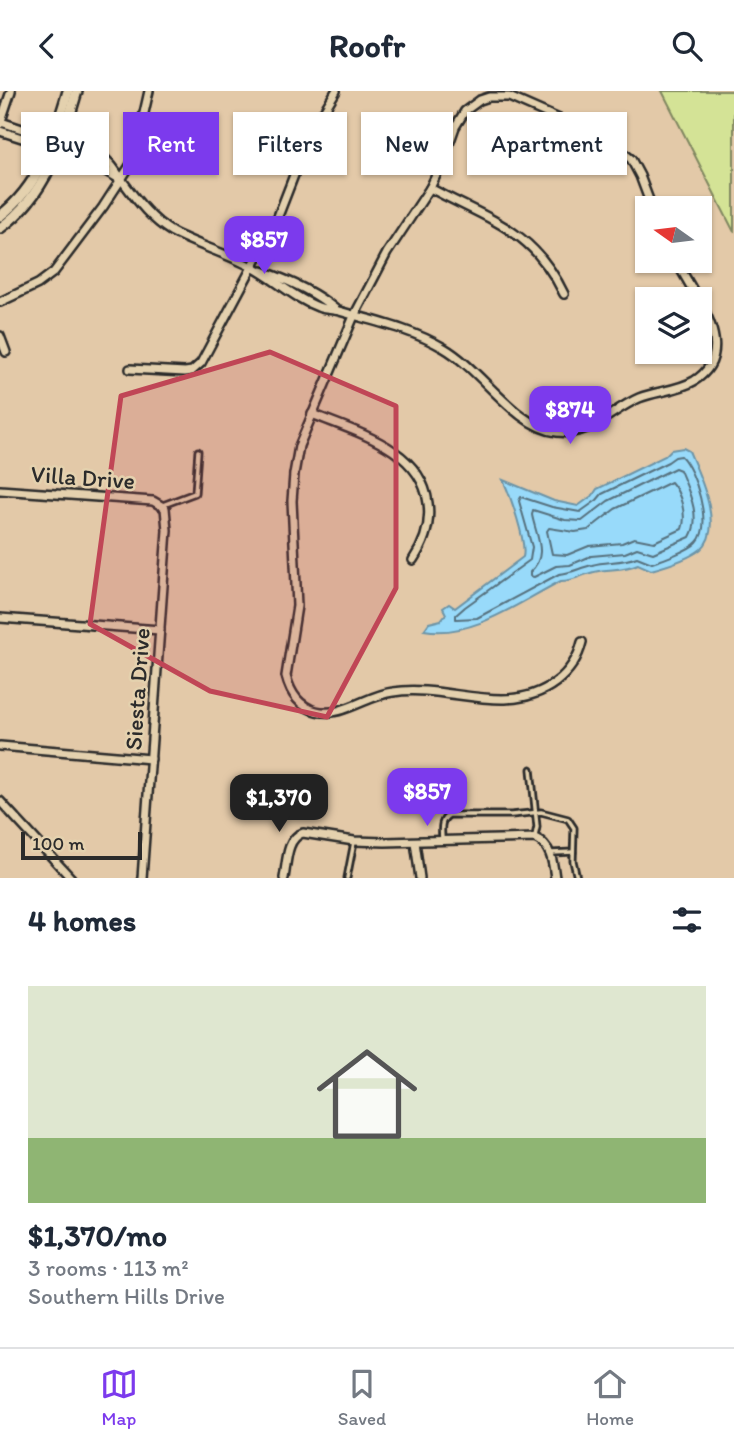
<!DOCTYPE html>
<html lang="en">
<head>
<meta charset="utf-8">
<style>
	body { margin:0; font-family:Itim,sans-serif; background:#f2f2f3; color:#1f2937; height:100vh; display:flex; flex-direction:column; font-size:26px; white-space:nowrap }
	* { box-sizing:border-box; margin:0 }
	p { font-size:23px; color:#747a83 }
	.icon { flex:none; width:38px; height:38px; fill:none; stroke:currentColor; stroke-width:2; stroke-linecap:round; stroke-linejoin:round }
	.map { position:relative; height:787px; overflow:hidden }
	.side { display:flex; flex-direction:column; background:#fff; flex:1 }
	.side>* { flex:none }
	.banner { position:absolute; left:21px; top:21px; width:693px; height:63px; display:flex; gap:14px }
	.needle { width:46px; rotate:284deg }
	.tools { position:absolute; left:635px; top:105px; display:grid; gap:14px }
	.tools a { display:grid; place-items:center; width:77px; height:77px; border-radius:0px; background:#fff; box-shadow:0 2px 5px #0004; font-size:35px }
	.scale { position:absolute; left:21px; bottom:18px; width:121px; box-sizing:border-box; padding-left:7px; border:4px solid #2b2b2b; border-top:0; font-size:19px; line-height:24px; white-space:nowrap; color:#2b2b2b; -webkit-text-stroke:5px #e4d1ae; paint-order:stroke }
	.price { position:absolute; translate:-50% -60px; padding:0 16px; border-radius:14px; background:#7c3aed; color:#fff; font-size:23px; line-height:46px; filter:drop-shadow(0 2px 4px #0008) }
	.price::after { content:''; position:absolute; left:50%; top:42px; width:21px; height:16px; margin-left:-10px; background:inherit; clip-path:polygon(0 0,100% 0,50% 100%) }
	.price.on { background:#222; color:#fff }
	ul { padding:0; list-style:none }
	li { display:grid; align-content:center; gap:14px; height:371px; padding:0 28px }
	li span { display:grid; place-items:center; height:217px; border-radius:0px; color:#555 }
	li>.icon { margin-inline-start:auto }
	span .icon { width:126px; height:126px; fill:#fffc; stroke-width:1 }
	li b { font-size:30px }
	h2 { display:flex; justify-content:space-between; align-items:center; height:84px; padding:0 28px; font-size:30px }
	.chip { padding:0 24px; border-radius:0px; background:#fff; box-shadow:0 2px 5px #0004; font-size:24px; line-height:63px }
	.chip.on { background:#7c3aed; color:#fff }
	header { display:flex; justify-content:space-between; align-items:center; height:91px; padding:0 28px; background:#fff; font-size:32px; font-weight:700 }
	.tabs { display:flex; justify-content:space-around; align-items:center; height:98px; border-top:2px solid #e0e1e3; background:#fff; font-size:19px; color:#747a83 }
	.tabs a { display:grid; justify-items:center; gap:4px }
	.tabs .on { color:#7c3aed }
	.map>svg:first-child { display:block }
	.green { fill:#d4e396; stroke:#808760; stroke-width:2 }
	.water { fill:#98dafa; stroke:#6c94a7; stroke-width:2 }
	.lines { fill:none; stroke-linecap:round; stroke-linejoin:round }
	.shore { stroke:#57717e; stroke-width:2 }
	.service-casing { stroke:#2b2b2b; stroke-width:9 }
	.minor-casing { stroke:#2b2b2b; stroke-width:12 }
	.tertiary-casing { stroke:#2b2b2b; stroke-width:14 }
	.service { stroke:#e4d1ae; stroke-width:3.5 }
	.minor { stroke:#e4d1ae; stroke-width:7 }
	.tertiary { stroke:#e4d1ae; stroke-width:9 }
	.marked { fill:#c04656; fill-opacity:0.2; stroke:#c04656; stroke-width:5; stroke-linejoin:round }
	.labels { text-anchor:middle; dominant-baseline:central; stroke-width:5; stroke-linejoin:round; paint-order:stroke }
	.street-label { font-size:24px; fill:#2b2b2b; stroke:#e4d1ae }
</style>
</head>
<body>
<header><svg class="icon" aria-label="back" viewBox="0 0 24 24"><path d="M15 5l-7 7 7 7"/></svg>Roofr<svg class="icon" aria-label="search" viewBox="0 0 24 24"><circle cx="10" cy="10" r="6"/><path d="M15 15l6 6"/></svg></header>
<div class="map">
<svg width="734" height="787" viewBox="0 0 734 787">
	<rect width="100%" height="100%" fill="#e3c9a8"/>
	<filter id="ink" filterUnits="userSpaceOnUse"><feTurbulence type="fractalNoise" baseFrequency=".0143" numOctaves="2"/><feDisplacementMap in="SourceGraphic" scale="14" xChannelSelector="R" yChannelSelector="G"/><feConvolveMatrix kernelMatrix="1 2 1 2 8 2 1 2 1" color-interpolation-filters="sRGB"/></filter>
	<g filter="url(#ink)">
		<polygon class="green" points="662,0 734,0 734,141"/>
		<path class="water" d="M683,357l6,3c10,23 36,77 12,98 -12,10 -35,17 -50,21l-13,-6c-14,7 -29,4 -44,8 -13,3 -20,9 -33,9 -40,20 -89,58 -137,49l5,-7 12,-3 5,-6 -3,-6 6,-4 6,4 68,-51c4,-15 -13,-62 -20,-77l51,21 24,5 15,-11 4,-6 68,-33 6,-6z"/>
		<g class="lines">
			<g class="shore">
				<path d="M681,365c14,14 32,69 16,86 -7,8 -35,18 -45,21l-15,-6c-15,6 -30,4 -45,8 -13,3 -20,8 -33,9l-82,44 -21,1v-4l9,-8 65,-47 2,-13 -13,-46 2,-4 31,10 28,5 17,-12 5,-6 66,-32 7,-5z"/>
				<path d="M675,377l5,2c8,20 22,46 10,67l-37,16 -16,-5 -12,5 -34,3 -21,9 -14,1 -22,11 -4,-1v-4c19,-17 6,-36 2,-57l1,-5 32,10 17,1 26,-20z"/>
				<path d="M671,391c10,11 16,33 11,47l-28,13 -20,-4 -12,5 -33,3 -22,9 -15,-1 -5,-23 2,-3 26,4 13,-2 27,-21z"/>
			</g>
			<defs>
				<g id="service">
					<polyline points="163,414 195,402 198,360"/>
					<polyline points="531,678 537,736 535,745"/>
					<path d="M442,750c0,-11 -3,-20 7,-26h62l30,-3 27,7 6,9 -1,33 4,17"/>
					<polyline points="552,762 573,761"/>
					<polyline points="347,787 354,751"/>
				</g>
				<g id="minor">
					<path d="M1,31l99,33c12,8 16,17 24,28 14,19 28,37 48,49 25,13 53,21 78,34 24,12 43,32 68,41 7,3 14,2 21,4 35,10 73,18 105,37 38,22 71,79 113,84 35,4 52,-21 82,-34 17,-7 38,-7 55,-17 32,-20 21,-52 6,-79"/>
					<polyline points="0,33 11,0"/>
					<polyline points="0,40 84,67 121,89"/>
					<path d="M430,97c59,32 103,41 134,106"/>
					<polyline points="676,170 698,208"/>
					<path d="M262,180c26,9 52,20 73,38"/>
					<polyline points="0,211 38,193 54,181 103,116 133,70 149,0"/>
					<polyline points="0,245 6,261"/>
					<polyline points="130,278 185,281 192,280 201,272 275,133 310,43 336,0"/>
					<path d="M312,323c43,18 109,34 116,89 3,21 -3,39 -15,57"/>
					<polyline points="0,399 153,410 165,417 167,439 142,787"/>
					<polyline points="0,527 160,539"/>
					<path d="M582,551c-4,17 -12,29 -26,40 -49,37 -108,1 -163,10 -26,3 -51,26 -77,19 -18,-5 -26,-19 -30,-35l11,-70 -5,-105 2,-27 5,-28 55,-130 33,-63 43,-65 13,-27 12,-34 10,-16 15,-11 9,-3h20l98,43 24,19 9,17 12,32"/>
					<polyline points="0,655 151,668"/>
					<polyline points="0,710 71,787"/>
					<polyline points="415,751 420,787"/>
					<path d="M284,787c3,-15 2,-40 19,-45l51,8 31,1 150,-4c16,7 18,24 20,40"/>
				</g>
				<g id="tertiary">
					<path d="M0,125c41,-31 54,-78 68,-125"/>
					<path d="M0,137c46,-32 62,-86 77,-137"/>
				</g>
			</defs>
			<use href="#service" class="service-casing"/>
			<use href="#minor" class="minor-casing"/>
			<use href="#tertiary" class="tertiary-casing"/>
			<use href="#service" class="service"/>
			<use href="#minor" class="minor"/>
			<use href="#tertiary" class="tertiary"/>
		</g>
	</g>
	<path class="marked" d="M270,261l126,54v182l-69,129 -117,-26 -120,-67 31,-228z"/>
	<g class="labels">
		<g class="street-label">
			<text transform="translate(83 386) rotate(4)">Villa Drive</text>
			<text transform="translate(137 598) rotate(-86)">Siesta Drive</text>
		</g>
	</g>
</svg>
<div class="tools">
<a><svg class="needle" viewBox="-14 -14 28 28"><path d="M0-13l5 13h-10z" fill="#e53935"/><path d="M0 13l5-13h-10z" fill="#747a83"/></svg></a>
<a><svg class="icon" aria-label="layers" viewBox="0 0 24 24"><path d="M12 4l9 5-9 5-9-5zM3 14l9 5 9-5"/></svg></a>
</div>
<div class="scale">100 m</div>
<b class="price" style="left:264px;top:185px">$857</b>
<b class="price" style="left:570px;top:355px">$874</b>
<b class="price" style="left:427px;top:737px">$857</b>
<b class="price on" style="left:279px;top:743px">$1,370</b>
<div class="banner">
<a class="chip">Buy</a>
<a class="chip on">Rent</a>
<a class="chip">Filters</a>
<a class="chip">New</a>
<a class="chip">Apartment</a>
</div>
</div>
<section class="side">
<h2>4 homes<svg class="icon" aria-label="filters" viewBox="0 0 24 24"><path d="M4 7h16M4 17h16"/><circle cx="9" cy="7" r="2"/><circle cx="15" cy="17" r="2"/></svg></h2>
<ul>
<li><span style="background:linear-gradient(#dfe7d0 70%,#8fb573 0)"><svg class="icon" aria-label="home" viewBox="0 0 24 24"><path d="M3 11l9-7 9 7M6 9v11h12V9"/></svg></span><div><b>$1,370/mo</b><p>3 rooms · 113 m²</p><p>Southern Hills Drive</p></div></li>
</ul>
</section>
<nav class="tabs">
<a class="on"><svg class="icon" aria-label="map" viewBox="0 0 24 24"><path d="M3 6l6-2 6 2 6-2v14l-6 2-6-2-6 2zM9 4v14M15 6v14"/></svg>Map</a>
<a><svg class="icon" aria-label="saved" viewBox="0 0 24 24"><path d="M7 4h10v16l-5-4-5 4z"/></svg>Saved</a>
<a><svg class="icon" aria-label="home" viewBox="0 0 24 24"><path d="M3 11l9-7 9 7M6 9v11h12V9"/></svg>Home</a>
</nav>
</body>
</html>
